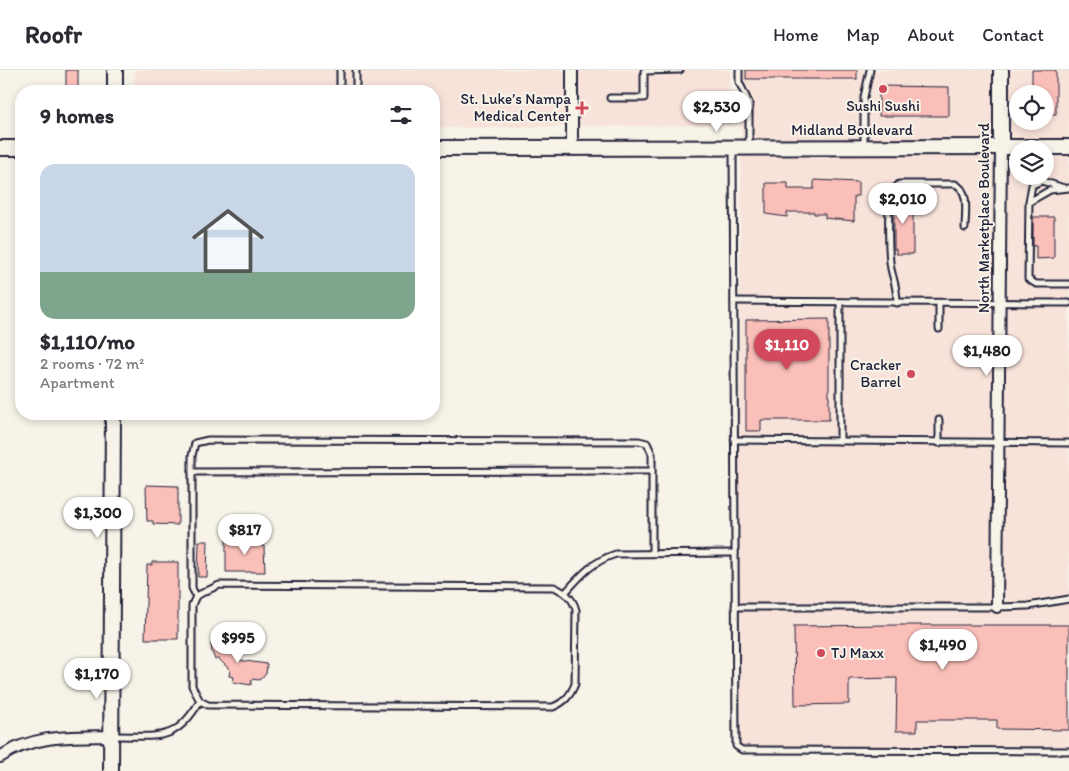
<!DOCTYPE html>
<html lang="en">
<head>
<meta charset="utf-8">
<style>
	body { margin:0; font-family:Itim,sans-serif; background:#f2f2f3; color:#2b2b33; height:100vh; display:flex; flex-direction:column; font-size:19px; white-space:nowrap }
	* { box-sizing:border-box; margin:0 }
	p { font-size:16px; color:#7c7c81 }
	.icon { flex:none; width:28px; height:28px; fill:none; stroke:currentColor; stroke-width:2; stroke-linecap:round; stroke-linejoin:round }
	.map { position:relative; flex:1; overflow:hidden }
	.sheet { position:absolute; left:15px; top:15px; width:425px; height:335px; display:flex; flex-direction:column; background:#fff; border-radius:20px; box-shadow:0 2px 8px #0003 }
	.sheet>* { flex:none }
	.tools { position:absolute; left:1009px; top:15px; display:grid; gap:10px }
	.tools a { display:grid; place-items:center; width:45px; height:45px; border-radius:50%; background:#fff; box-shadow:0 2px 8px #0003; font-size:25px }
	.price { position:absolute; translate:-50% -42px; padding:0 11px; border-radius:18px; background:#fff; color:#222; font-size:16px; line-height:32px; filter:drop-shadow(0 1px 2px #0008) }
	.price::after { content:''; position:absolute; left:50%; top:30px; width:15px; height:11px; margin-left:-8px; background:inherit; clip-path:polygon(0 0,100% 0,50% 100%) }
	.price.selected { background:#d1495b; color:#fff }
	ul { padding:0; list-style:none }
	li { display:grid; align-content:center; gap:10px; height:265px; padding:0 25px }
	li span { display:grid; place-items:center; height:155px; border-radius:15px; color:#555 }
	li>.icon { margin-inline-start:auto }
	span .icon { width:90px; height:90px; fill:#fffc; stroke-width:1 }
	li b { font-size:21px }
	h2 { display:flex; justify-content:space-between; align-items:center; height:60px; padding:0 25px; font-size:21px }
	header { display:flex; align-items:center; gap:30px; box-sizing:border-box; height:70px; padding:0 25px; background:#fff; border-bottom:1px solid #e1e1e2 }
	header strong { font-size:24px }
	nav { display:flex; gap:28px; margin-inline-start:auto; font-size:18px }
	.map>svg:first-child { display:block }
	.built { fill:#f8e3da; fill-rule:evenodd }
	.building { fill:#fbbfb9; stroke:#22223b }
	.lines { fill:none; stroke-linecap:round; stroke-linejoin:round }
	.lane-casing { stroke:#22223b; stroke-width:9 }
	.street-casing { stroke:#22223b; stroke-width:14 }
	.secondary-casing { stroke:#22223b; stroke-width:18 }
	.lane { stroke:#f7f3e8; stroke-width:5 }
	.street { stroke:#f7f3e8; stroke-width:10 }
	.secondary { stroke:#f7f3e8; stroke-width:14 }
	.poi-dot { fill:#d1495b; stroke:#f7f3e8; stroke-width:2 }
	.labels { text-anchor:middle; dominant-baseline:central; stroke-width:4; stroke-linejoin:round; paint-order:stroke }
	.poi-label { font-size:15px; fill:#22223b; stroke:#f7f3e8; text-anchor:end }
	.street-label { font-size:15px; fill:#22223b; stroke:#f7f3e8 }
</style>
</head>
<body>
<header>
<strong>Roofr</strong>
<nav><a>Home</a><a>Map</a><a>About</a><a>Contact</a></nav>
</header>
<div class="map">
<svg width="1069" height="701" viewBox="0 0 1069 701">
	<rect width="100%" height="100%" fill="#f7f3e8"/>
	<filter id="ink" filterUnits="userSpaceOnUse"><feTurbulence type="fractalNoise" baseFrequency=".02" numOctaves="2"/><feDisplacementMap in="SourceGraphic" scale="10" xChannelSelector="R" yChannelSelector="G"/><feConvolveMatrix kernelMatrix="1 2 1 2 8 2 1 2 1" color-interpolation-filters="sRGB"/></filter>
	<g filter="url(#ink)">
		<g class="built">
			<polygon points="135,0 730,0 730,55 434,58 434,21 134,21"/>
			<path d="M742,0h327v681l-333,-5zM1018,24h27v27h-27zM1018,79h27v27h-27z"/>
		</g>
		<g class="building">
			<rect x="66" y="0" width="12" height="21"/>
			<rect x="746" y="0" width="111" height="9"/>
			<polygon points="1032,0 1056,0 1056,44 1045,44 1045,24 1032,24"/>
			<polygon points="879,16 949,17 949,46 879,46"/>
			<polygon points="814,110 858,112 858,126 854,126 854,151 825,148 825,144 814,144 814,142 787,142 787,147 766,144 766,113 788,113 788,119 814,119"/>
			<polygon points="902,122 902,128 913,128 913,184 896,184 896,179 894,179 894,126"/>
			<polygon points="1033,147 1054,147 1054,188 1036,189 1036,176 1033,176"/>
			<polygon points="829,249 829,350 761,350 761,361 746,361 746,250"/>
			<polygon points="146,415 178,416 178,455 153,454 153,451 147,451"/>
			<polygon points="226,469 261,471 261,476 264,476 265,502 226,502"/>
			<polygon points="199,471 208,471 207,507 198,507"/>
			<polygon points="152,492 178,492 178,569 145,569 147,495 152,495"/>
			<polygon points="896,555 1069,555 1069,660 997,659 997,650 917,650 917,661 896,661 897,608 849,609 849,634 795,635 794,556"/>
			<polygon points="224,569 227,582 236,573 245,583 238,590 267,594 266,604 259,610 252,609 251,615 233,612 234,607 229,606 230,600 218,588 215,590 212,582 211,574"/>
		</g>
		<g class="lines">
			<defs>
				<g id="lane">
					<polyline points="340,0 340,21"/>
					<polyline points="356,0 356,21"/>
					<polyline points="739,0 739,12 749,33 749,77"/>
					<polyline points="610,28 644,28 644,1 680,0"/>
					<polyline points="864,76 864,27 870,0"/>
					<polyline points="733,79 736,676 742,680 1069,681"/>
					<polyline points="1069,118 1050,120 1029,132 1028,209 1036,214 1069,214"/>
					<polyline points="1029,132 1032,115 1042,111 1064,118"/>
					<polyline points="734,231 1069,233"/>
					<path d="M897,233c0,-16 -3,-21 -6,-34 -4,-23 -2,-51 -2,-74l10,-11h56c15,6 10,30 10,44"/>
					<polyline points="939,259 939,233"/>
					<polyline points="939,350 939,373"/>
					<polyline points="734,370 1069,373"/>
					<polyline points="840,371 840,232"/>
					<polyline points="192,402 652,401"/>
					<path d="M219,515l335,2c11,5 19,11 22,23l-1,74c-5,12 -10,18 -22,23l-345,-2 -8,-4 -8,-15v-81l4,-9z"/>
					<path d="M565,523c16,-18 28,-32 51,-39l119,-1"/>
					<polyline points="196,526 192,518 192,386 195,373 208,370 639,371 647,373 652,384 652,483"/>
					<polyline points="735,537 997,537 1028,536 1069,529"/>
					<path d="M111,666c46,-1 63,9 89,-35"/>
				</g>
				<g id="street">
					<polyline points="572,0 572,78"/>
					<polyline points="997,537 1001,77"/>
					<path d="M0,687c34,-23 72,-20 111,-21"/>
				</g>
				<g id="secondary">
					<polyline points="115,0 115,21"/>
					<polyline points="1001,77 1001,0"/>
					<polyline points="0,78 21,78"/>
					<polyline points="434,78 1069,77"/>
					<polyline points="111,701 113,344"/>
				</g>
			</defs>
			<use href="#lane" class="lane-casing"/>
			<use href="#street" class="street-casing"/>
			<use href="#secondary" class="secondary-casing"/>
			<use href="#lane" class="lane"/>
			<use href="#street" class="street"/>
			<use href="#secondary" class="secondary"/>
		</g>
	</g>
	<g class="poi-dot">
		<circle cx="883" cy="19" r="5"/>
		<path d="M579.5 30.5h5v5h5v5h-5v5h-5v-5h-5v-5h5z"/>
		<circle cx="911" cy="304" r="5"/>
		<circle cx="821" cy="583" r="5"/>
	</g>
	<g class="labels">
		<g class="poi-label">
			<text x="571" y="29">St. Luke’s Nampa<tspan x="571" dy="17">Medical Center</tspan></text>
			<text x="883" y="36" text-anchor="middle">Sushi Sushi</text>
			<text x="901" y="295">Cracker<tspan x="901" dy="17">Barrel</tspan></text>
			<text x="831" y="583" text-anchor="start">TJ Maxx</text>
		</g>
		<g class="street-label">
			<text x="852" y="60">Midland Boulevard</text>
			<text transform="translate(984 148) rotate(-90)">North Marketplace Boulevard</text>
		</g>
	</g>
</svg>
<div class="tools">
<a><svg class="icon" aria-label="locate" viewBox="0 0 24 24"><circle cx="12" cy="12" r="6"/><path d="M12 2v4M12 18v4M2 12h4M18 12h4"/></svg></a>
<a><svg class="icon" aria-label="layers" viewBox="0 0 24 24"><path d="M12 4l9 5-9 5-9-5zM3 14l9 5 9-5"/></svg></a>
</div>
<b class="price" style="left:717px;top:63px">$2,530</b>
<b class="price" style="left:903px;top:155px">$2,010</b>
<b class="price selected" style="left:787px;top:301px">$1,110</b>
<b class="price" style="left:987px;top:307px">$1,480</b>
<b class="price" style="left:98px;top:469px">$1,300</b>
<b class="price" style="left:245px;top:486px">$817</b>
<b class="price" style="left:238px;top:594px">$995</b>
<b class="price" style="left:943px;top:601px">$1,490</b>
<b class="price" style="left:97px;top:630px">$1,170</b>
<section class="sheet">
<h2>9 homes<svg class="icon" aria-label="filters" viewBox="0 0 24 24"><path d="M4 7h16M4 17h16"/><circle cx="9" cy="7" r="2"/><circle cx="15" cy="17" r="2"/></svg></h2>
<ul>
<li><span style="background:linear-gradient(#c9d6e8 70%,#7fa58c 0)"><svg class="icon" aria-label="home" viewBox="0 0 24 24"><path d="M3 11l9-7 9 7M6 9v11h12V9"/></svg></span><div><b>$1,110/mo</b><p>2 rooms · 72 m²</p><p>Apartment</p></div></li>
</ul>
</section>
</div>
</body>
</html>
